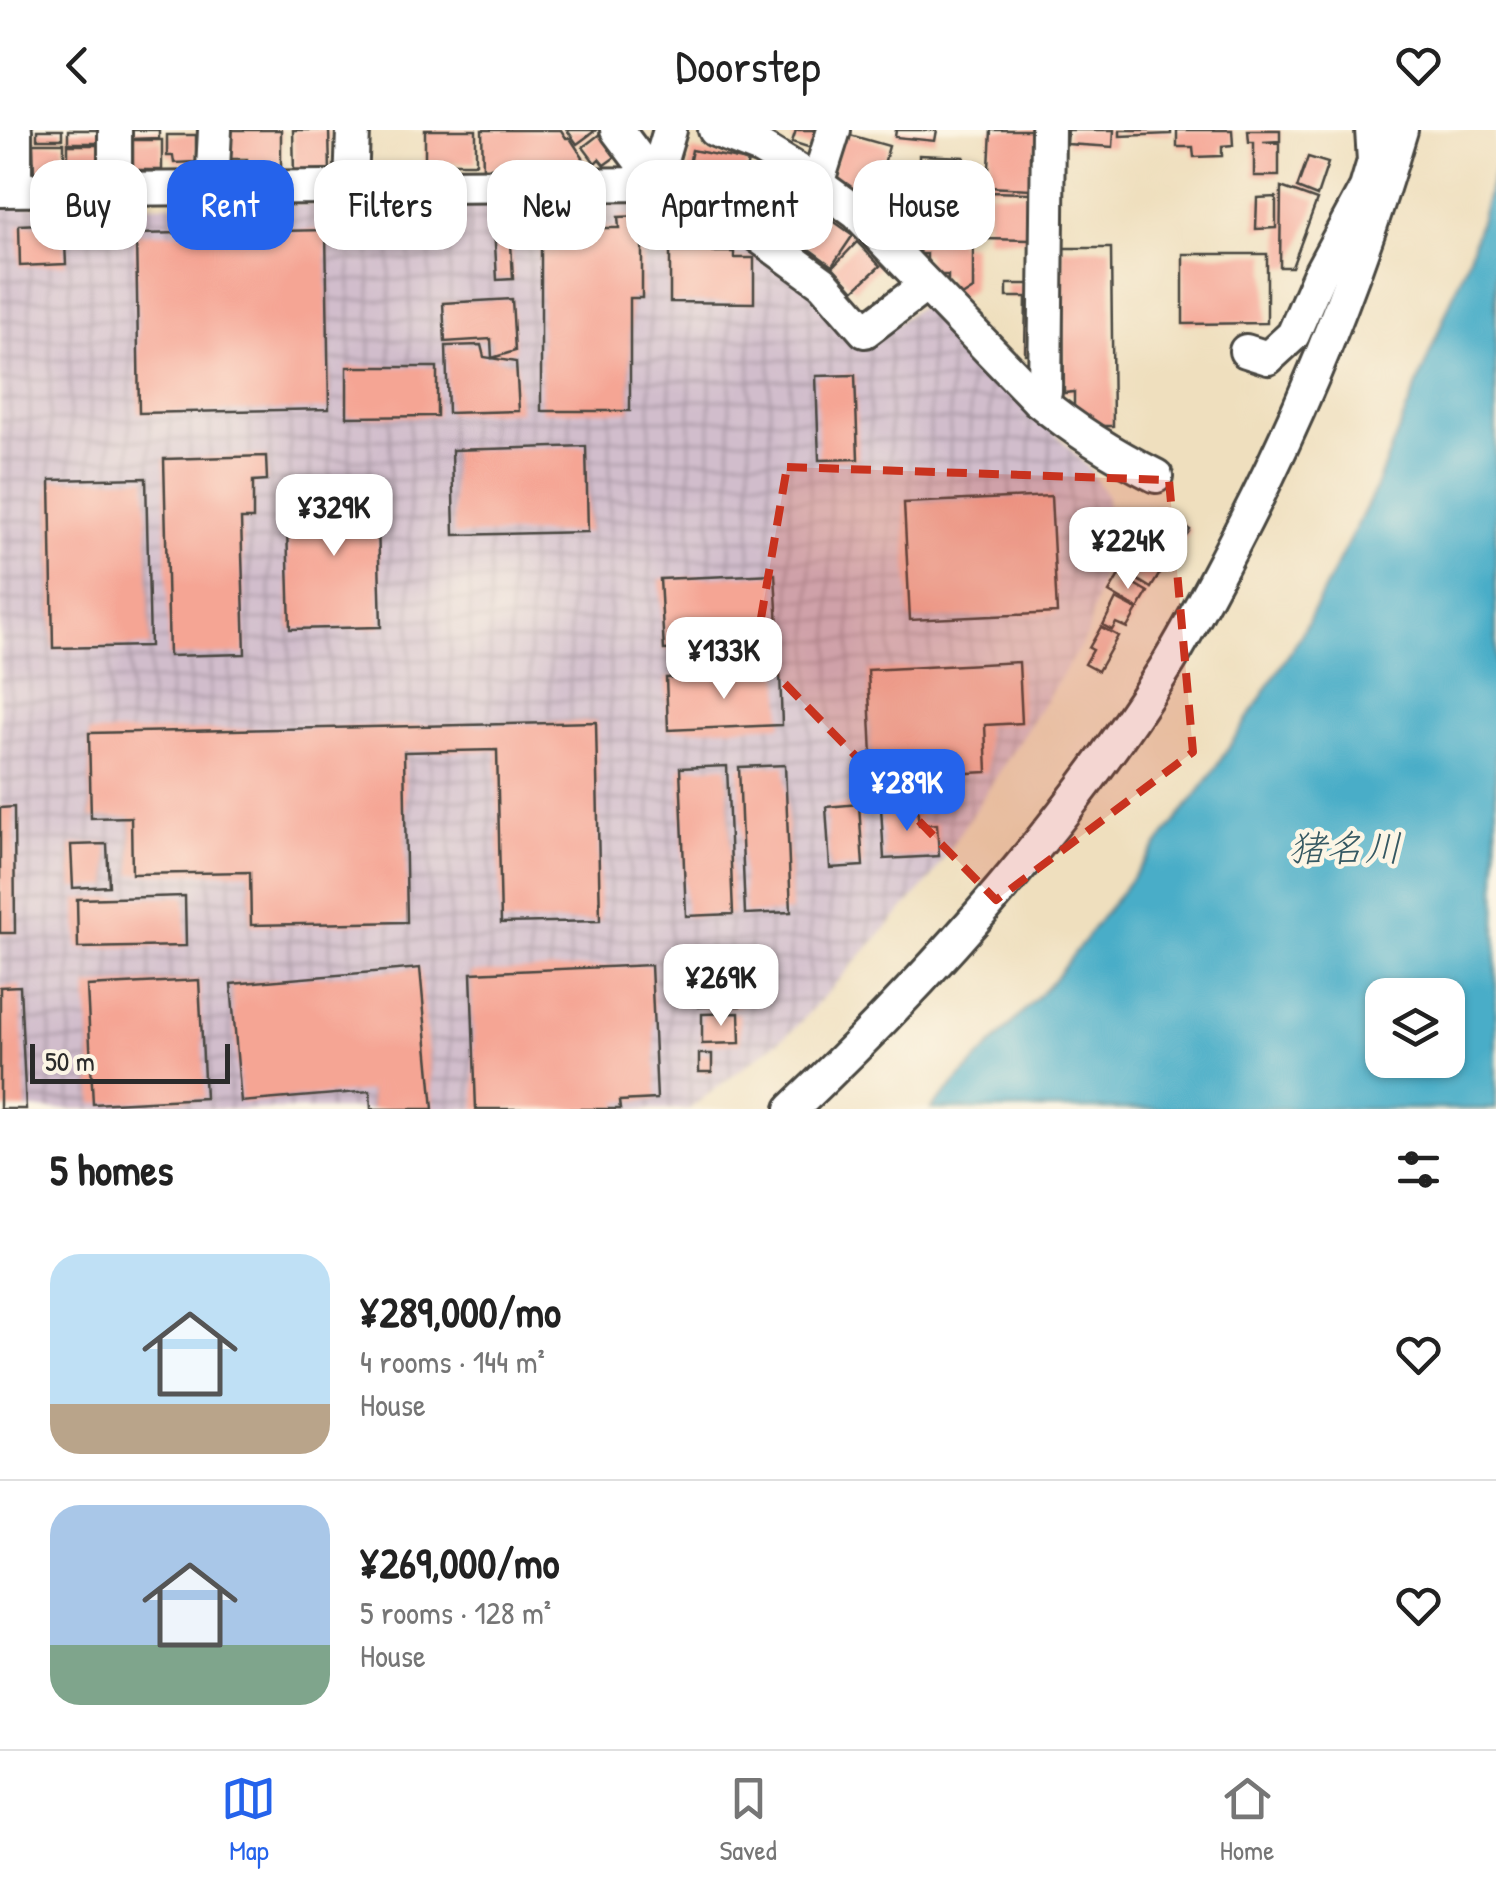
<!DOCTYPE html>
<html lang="en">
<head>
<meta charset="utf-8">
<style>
	body { margin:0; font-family:"Patrick Hand","Klee One",sans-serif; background:#f6f6f6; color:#222; height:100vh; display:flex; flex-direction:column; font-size:38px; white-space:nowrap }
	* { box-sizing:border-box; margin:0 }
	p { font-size:32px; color:#767676 }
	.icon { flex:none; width:55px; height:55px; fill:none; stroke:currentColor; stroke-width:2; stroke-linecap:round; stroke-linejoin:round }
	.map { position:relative; height:979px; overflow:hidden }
	.panel { display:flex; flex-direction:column; background:#fff; flex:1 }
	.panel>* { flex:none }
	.hud { position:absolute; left:30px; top:30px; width:1438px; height:90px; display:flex; gap:20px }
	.buttons { position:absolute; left:1365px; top:848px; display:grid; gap:20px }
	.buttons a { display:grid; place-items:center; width:100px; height:100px; border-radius:20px; background:#fff; box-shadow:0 2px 8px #0004; font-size:50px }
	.scale { position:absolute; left:30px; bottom:25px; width:200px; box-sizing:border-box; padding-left:10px; border:5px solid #2b2b2b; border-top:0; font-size:28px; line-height:35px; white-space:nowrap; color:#2b2b2b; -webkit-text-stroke:8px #fcf5e5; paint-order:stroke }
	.price { position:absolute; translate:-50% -85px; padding:0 22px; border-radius:20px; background:#fff; color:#222; font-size:32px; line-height:65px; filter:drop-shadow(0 2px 5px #0008) }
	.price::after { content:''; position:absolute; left:50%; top:60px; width:30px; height:22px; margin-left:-15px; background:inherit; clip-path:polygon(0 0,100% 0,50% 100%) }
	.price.active { background:#2563eb; color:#fff }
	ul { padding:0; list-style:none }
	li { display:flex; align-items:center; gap:30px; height:250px; padding:0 50px }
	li+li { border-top:2px solid #e0e0e0 }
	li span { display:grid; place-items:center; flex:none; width:280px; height:200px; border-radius:30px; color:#555 }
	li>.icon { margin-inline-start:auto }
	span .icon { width:120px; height:120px; fill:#fffc; stroke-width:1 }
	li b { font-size:42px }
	h2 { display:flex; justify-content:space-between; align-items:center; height:120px; padding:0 50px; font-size:42px }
	.tag { padding:0 35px; border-radius:30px; background:#fff; box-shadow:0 2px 8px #0004; font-size:35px; line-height:90px }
	.tag.active { background:#2563eb; color:#fff }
	header { display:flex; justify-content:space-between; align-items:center; height:130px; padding:0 50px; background:#fff; font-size:45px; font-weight:600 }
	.dock { display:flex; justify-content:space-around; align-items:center; height:140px; border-top:2px solid #e0e0e0; background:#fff; font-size:28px; color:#767676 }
	.dock a { display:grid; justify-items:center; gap:5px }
	.dock .active { color:#2563eb }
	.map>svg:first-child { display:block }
	.industrial { fill:url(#industrial-grid) }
	.water { fill:#48adc8; stroke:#3a6c7a; stroke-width:2.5; fill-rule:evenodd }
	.building { fill:#f5a594 }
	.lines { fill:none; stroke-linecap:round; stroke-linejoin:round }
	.minor-casing { stroke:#484641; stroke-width:38 }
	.minor { stroke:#fff; stroke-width:32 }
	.marked { fill:#c8321e; fill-opacity:0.2; stroke:#c8321e; stroke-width:8; stroke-dasharray:20 12; stroke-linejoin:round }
	.labels { text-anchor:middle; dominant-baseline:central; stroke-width:9; stroke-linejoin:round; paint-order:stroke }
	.water-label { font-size:38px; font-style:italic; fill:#355862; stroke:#fcf5e5 }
</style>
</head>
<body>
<header><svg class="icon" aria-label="back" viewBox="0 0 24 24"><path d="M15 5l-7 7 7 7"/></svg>Doorstep<svg class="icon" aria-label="heart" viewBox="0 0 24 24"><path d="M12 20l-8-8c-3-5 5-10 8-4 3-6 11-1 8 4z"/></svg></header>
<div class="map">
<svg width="1496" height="979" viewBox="0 0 1496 979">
	<defs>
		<pattern id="industrial-grid" width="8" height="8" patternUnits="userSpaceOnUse" patternTransform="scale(2.5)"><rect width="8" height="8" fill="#d1bdcc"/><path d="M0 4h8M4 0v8" fill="none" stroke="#aa9aa6"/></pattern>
	</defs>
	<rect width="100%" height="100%" fill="#fcf5e5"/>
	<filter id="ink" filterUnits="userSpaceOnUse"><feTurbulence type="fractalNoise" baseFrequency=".01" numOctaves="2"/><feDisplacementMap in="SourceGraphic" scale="20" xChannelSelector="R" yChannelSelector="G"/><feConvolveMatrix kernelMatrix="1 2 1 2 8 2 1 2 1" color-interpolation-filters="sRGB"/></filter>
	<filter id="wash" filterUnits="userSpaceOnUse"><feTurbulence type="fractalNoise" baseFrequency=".0048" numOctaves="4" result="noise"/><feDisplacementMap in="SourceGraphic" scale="40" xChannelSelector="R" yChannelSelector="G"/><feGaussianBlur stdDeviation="2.25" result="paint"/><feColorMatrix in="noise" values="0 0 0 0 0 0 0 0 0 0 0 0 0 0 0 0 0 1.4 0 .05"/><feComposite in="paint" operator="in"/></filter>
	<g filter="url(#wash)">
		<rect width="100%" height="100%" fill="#efdfbe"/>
		<polygon class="industrial" points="652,71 736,100 819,167 867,214 929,170 1087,336 1107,366 1107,425 1087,506 929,751 793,900 689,979 0,979 0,76"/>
		<path class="water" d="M1496,37v942h-565l125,-132 153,-199 91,-141 73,-143 98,-243zM1382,865h66v65h-66z"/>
		<g id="blocks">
			<g class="building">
				<rect x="37" y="0" width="25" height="9"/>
				<polygon points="68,0 101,0 100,13 68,13"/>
				<polygon points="128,0 159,0 159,8 129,9"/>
				<polygon points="226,0 281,0 281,43 247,43 247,29 226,29"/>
				<polygon points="293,0 329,0 330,43 294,44"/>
				<rect x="425" y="0" width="51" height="33"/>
				<polygon points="482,0 561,0 566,8 570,8 589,37 483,40"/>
				<polygon points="567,0 596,0 577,14"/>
				<polygon points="605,0 622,22 604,35 599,29 595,33 583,17"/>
				<polygon points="796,0 827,0 820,21 792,12"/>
				<polygon points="896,0 937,0 935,11 895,7"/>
				<polygon points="991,0 1040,0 1032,38 1031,59 988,57"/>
				<polygon points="1068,0 1114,0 1113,17 1067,14"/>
				<polygon points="1120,0 1171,0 1171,4 1120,6"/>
				<polygon points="1177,0 1232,0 1233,15 1222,16 1222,26 1194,27 1193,17 1177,17"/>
				<polygon points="1248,0 1280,0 1280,11 1263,12 1279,13 1279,46 1254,46 1254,12 1249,12"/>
				<polygon points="843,3 889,16 881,45 887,47 881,67 829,52"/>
				<polygon points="167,5 196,5 196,32 174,33 173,26 167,26"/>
				<rect x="133" y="10" width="29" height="30"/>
				<polygon points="33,13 64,13 64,43 34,44"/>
				<polygon points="68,15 106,15 106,48 68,49"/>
				<polygon points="692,20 748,31 736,88 680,77"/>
				<polygon points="919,25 964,27 962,49 973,49 970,102 960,102 959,114 973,115 973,159 959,168 948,158 948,145 937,145 927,136 927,124 917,124 908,114 909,70 930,71 931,57 940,58 940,49 913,48 914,31 919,32"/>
				<polygon points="1308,27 1328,33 1317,66 1297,58"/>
				<polygon points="1281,57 1317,70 1292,137 1280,137"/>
				<polygon points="988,62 1031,63 1030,110 986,109"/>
				<polygon points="1276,67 1276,98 1256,99 1257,68"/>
				<polygon points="642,86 642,168 630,168 630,281 541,281 541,98 619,98 618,87"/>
				<polygon points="826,86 853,105 832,136 805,116"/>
				<polygon points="64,93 66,134 20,136 19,95"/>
				<polygon points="510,95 513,149 497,150 494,96"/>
				<polygon points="326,100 329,279 139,283 136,104"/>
				<polygon points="857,112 880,136 854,160 833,137"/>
				<polygon points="1062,118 1111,118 1113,296 1083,296 1074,281 1074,262 1064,263"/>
				<polygon points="670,122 734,122 734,128 754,128 754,173 670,172"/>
				<polygon points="1183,124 1267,124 1267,193 1183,194"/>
				<polygon points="1007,154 1036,154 1035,224 1025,224 1026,167 1007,167"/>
				<polygon points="512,169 515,221 492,228 491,209 445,212 443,173"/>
				<polygon points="481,215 484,227 516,232 519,281 448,283 446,216"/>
				<polygon points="347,237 437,237 437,286 347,287"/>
				<polygon points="855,245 858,329 819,330 816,246"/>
				<polygon points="586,316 588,402 454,405 452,320"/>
				<polygon points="266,326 267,350 253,351 253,389 241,389 245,524 169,526 164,329"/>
				<polygon points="146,348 150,516 53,518 50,350"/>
				<polygon points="377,359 381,497 290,499 286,361"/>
				<polygon points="1051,366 1057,483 910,490 904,373"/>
				<polygon points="1166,382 1190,400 1173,423 1149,405"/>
				<polygon points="1140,413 1168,430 1151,458 1123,441"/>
				<polygon points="775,444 779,515 664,520 660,449"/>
				<polygon points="1119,445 1148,462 1138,479 1109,462"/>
				<polygon points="1116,469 1137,480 1127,498 1116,493 1112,500 1103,495"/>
				<polygon points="1101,497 1118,506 1098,541 1085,534 1093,520 1089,518"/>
				<polygon points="1019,532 1022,593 985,595 987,642 873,648 868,540"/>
				<polygon points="780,543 782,595 668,600 666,548"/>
				<polygon points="596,592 600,791 501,793 497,620 404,622 407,792 251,795 250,742 132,744 131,687 91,688 89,603"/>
				<polygon points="785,635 791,782 745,784 739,637"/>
				<polygon points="727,636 733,784 686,786 680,638"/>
				<polygon points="859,674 863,736 830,738 826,677"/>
				<polygon points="917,675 919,695 937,694 939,726 884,729 881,677"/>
				<polygon points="14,677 15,803 0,803 0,678"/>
				<polygon points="107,714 109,756 73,758 71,715"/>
				<polygon points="185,766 186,816 78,818 77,769"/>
				<polygon points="651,835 657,969 619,971 620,979 476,979 471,843"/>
				<polygon points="739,835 740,876 699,877 698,836"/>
				<polygon points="420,838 433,979 371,979 370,961 241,972 231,854"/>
				<polygon points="199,850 205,968 93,974 87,856"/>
				<polygon points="20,856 26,979 0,979 0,857"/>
				<polygon points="739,883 740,913 702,914 702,884"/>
				<rect x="699" y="924" width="13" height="18"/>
			</g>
		</g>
	</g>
	<g filter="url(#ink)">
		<use href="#blocks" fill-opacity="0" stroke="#484641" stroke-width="2.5"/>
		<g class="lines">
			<defs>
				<g id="minor">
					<polyline points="15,0 15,59"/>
					<polyline points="115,0 115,59"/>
					<polyline points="617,0 644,36 643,55"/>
					<path d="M715,0l46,18 38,23 58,42 181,187c36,30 76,55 118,76"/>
					<polyline points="817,54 834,0"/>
					<polyline points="648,55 671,81 727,90 746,97 823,153 865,201 926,155"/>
					<polyline points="351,57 353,0"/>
					<polyline points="212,58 215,0"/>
					<polyline points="0,60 654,54 670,0"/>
					<polyline points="1246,221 1268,228 1293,205 1319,145 1366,58 1374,31 1372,0"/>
					<polyline points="1038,270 1045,262 1048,0"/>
					<path d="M792,979c139,-132 268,-276 372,-439 24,-38 45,-79 66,-119 71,-135 128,-275 171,-421"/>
				</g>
			</defs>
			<use href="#minor" class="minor-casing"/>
			<use href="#minor" class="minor"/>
		</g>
	</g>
	<path class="marked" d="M787,337l382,13 24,272 -197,148 -241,-247z"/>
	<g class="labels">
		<g class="water-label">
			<text x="1345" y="717">猪名川</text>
		</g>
	</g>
</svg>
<div class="buttons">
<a><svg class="icon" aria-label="layers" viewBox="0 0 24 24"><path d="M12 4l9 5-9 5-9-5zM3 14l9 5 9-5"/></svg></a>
</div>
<div class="scale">50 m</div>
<b class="price" style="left:334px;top:429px">¥329K</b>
<b class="price" style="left:1128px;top:462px">¥224K</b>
<b class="price" style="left:724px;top:572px">¥133K</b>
<b class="price active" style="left:907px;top:704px">¥289K</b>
<b class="price" style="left:721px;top:899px">¥269K</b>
<div class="hud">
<a class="tag">Buy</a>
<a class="tag active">Rent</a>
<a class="tag">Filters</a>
<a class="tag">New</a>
<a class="tag">Apartment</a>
<a class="tag">House</a>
</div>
</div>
<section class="panel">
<h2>5 homes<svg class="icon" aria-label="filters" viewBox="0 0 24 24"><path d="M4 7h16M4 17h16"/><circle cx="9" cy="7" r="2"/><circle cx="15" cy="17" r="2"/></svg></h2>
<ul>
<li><span style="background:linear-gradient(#bfe0f5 75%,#b9a48a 0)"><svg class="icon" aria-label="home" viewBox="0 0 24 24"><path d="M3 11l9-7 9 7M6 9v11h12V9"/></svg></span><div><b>¥289,000/mo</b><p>4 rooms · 144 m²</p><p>House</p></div><svg class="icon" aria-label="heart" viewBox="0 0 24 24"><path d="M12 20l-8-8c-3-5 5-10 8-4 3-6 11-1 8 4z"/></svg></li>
<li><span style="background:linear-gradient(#a9c7e8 70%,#7fa58c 0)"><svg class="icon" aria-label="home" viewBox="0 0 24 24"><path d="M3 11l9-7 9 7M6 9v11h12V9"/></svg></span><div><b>¥269,000/mo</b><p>5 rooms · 128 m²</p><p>House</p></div><svg class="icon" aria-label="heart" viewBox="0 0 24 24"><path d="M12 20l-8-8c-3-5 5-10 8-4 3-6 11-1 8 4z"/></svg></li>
</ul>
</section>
<nav class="dock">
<a class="active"><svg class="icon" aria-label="map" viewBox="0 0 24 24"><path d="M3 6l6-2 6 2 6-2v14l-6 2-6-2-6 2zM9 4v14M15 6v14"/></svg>Map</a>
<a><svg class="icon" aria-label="saved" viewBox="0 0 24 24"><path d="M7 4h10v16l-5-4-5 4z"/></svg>Saved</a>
<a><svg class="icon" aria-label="home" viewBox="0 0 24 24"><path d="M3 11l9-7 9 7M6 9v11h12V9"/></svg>Home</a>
</nav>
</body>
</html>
